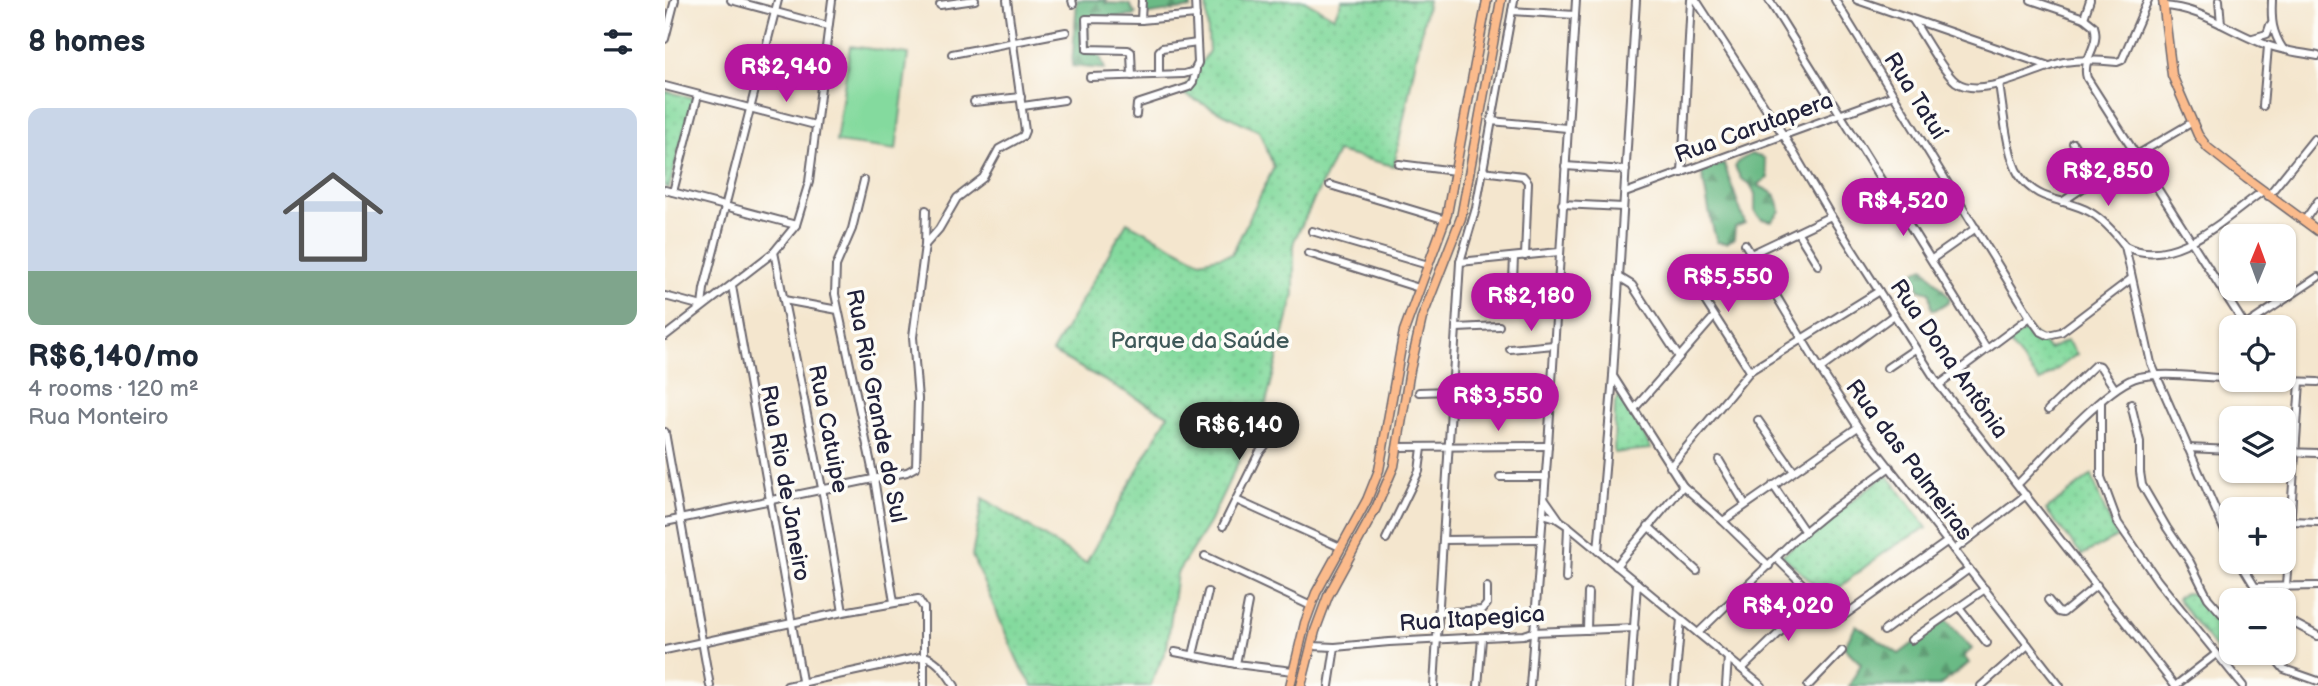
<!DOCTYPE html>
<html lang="en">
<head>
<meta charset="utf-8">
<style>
	body { margin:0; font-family:"Balsamiq Sans",sans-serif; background:#f2f2f3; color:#1f2937; height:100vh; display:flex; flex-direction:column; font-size:26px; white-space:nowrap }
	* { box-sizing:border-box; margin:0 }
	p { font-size:23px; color:#747a83 }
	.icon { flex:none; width:38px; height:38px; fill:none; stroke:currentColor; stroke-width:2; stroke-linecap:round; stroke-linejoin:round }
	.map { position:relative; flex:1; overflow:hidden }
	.drawer { display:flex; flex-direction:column; background:#fff; width:665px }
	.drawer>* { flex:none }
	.needle { width:46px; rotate:1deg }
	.controls { position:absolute; left:1554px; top:224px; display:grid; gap:14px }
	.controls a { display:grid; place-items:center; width:77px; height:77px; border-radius:14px; background:#fff; box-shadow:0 2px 5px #0004; font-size:35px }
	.price { position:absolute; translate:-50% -60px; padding:0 16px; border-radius:24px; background:#b5179e; color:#fff; font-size:23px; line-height:46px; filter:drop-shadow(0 2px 4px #0008) }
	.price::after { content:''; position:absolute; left:50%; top:42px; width:21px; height:16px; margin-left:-10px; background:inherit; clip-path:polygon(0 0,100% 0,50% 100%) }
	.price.active { background:#222; color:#fff }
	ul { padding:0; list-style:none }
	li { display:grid; align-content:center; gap:14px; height:371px; padding:0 28px }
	li span { display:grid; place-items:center; height:217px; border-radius:14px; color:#555 }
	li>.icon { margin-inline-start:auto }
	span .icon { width:126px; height:126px; fill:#fffc; stroke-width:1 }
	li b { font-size:30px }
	h2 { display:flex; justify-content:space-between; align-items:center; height:84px; padding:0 28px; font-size:30px }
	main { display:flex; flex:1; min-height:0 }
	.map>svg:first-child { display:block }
	.forest { fill:url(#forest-firs); stroke:#466e60; stroke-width:2 }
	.park { fill:url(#park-dots); stroke:#537e6c; stroke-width:2 }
	.pitch { fill:#84da9e; stroke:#537e6c; stroke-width:2 }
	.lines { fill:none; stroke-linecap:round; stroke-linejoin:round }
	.minor-casing { stroke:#6c676e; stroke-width:10 }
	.major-casing { stroke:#6c676e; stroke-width:11 }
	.minor { stroke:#fff; stroke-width:6 }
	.major { stroke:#fbbb8c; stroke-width:8 }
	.labels { text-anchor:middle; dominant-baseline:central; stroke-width:7; stroke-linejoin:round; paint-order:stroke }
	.street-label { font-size:23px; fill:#22223b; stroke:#fdfcf7 }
	.park-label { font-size:23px; fill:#3f5959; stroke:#fdfcf7 }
</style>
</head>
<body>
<main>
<section class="drawer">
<h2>8 homes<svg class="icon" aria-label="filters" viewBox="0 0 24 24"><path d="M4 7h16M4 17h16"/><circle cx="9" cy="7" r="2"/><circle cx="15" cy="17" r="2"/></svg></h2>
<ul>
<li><span style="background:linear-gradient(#c9d6e8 75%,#7fa58c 0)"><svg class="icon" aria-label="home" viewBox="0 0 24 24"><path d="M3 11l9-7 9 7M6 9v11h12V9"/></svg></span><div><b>R$6,140/mo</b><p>4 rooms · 120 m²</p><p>Rua Monteiro</p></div></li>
</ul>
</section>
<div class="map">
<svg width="1653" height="686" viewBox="0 0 1653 686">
	<defs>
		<pattern id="forest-firs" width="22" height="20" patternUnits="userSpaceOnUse" patternTransform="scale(1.75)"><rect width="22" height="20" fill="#6bba85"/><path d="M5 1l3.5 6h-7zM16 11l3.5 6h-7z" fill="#58976e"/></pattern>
		<pattern id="park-dots" width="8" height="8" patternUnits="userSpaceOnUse" patternTransform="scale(1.75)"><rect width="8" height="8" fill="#84da9e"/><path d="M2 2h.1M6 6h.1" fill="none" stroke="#72bb89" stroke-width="1.8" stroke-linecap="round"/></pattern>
	</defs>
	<rect width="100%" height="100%" fill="#fdfcf7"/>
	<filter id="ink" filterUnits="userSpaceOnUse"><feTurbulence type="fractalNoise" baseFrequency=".0143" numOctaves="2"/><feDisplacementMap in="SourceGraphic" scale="14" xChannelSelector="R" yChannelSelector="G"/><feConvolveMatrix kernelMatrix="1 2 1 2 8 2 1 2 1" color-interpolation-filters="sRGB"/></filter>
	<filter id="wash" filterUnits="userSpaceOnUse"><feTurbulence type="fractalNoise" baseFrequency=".00686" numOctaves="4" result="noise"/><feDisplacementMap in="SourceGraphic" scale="28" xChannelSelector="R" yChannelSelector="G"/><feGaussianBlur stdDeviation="1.57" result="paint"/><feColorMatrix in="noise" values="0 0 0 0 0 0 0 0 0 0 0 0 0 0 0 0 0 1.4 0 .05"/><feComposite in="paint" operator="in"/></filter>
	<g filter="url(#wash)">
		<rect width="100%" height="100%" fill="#f4e6ce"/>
		<g class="forest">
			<polygon points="412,0 441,0 440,3 464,4 471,14 469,16 423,19 423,45 435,56 440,69 407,66"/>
			<polygon points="475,0 525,0 526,8 479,15"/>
			<path d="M1086,154l13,4 4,20 -10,6 1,2c15,7 19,8 21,25l-8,10 -11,-2 -6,-7v-18l-5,-10 -9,-5 -6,-12 4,-6z"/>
			<path d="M1059,164l21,59 -10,4 -1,11 -7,5 -10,-1c-8,-23 -10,-47 -16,-72z"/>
			<polygon points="1259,267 1285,298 1283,302 1270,310 1267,309 1265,292 1254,289 1249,272"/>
			<polygon points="1280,619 1307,649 1299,656 1304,663 1274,686 1184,686 1196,664 1179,647 1191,625 1234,654"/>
		</g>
		<g class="park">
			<polygon points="541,0 639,0 669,17 677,0 763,0 729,166 672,152 629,241 629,294 600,407 544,523 512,573 502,647 485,686 368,686 355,666 307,556 318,498 421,563 503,415 387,352 462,222 535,261 567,254 609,167 594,131 516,93 544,51"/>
			<polygon points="0,91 28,98 4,188 0,187"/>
			<polygon points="1363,329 1384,349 1402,341 1412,354 1375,382 1343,342"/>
			<polygon points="954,396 966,410 986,449 949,453 950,402"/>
			<path d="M1222,474l40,54c-37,17 -68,43 -99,69l-46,-42z"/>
			<polygon points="1427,475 1435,499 1452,537 1417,555 1381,510"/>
			<polygon points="1520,593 1533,594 1549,620 1566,633 1566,653 1574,653 1561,662 1512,599"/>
		</g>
		<polygon class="pitch" points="185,46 243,54 231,150 171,142"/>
	</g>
	<g filter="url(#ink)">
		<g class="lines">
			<defs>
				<g id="minor">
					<polyline points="66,0 163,26"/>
					<polyline points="407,0 408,4"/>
					<polyline points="1031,0 1119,136 1166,216 1274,385 1510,686"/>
					<polyline points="1104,0 1321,348"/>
					<polyline points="1170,0 1365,317 1375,331 1383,335 1396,332 1466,279"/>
					<polyline points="1192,0 1384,66"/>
					<path d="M1366,0l53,18 10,8c7,20 -13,33 -7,52l159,249"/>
					<polyline points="1554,0 1556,24"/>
					<path d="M1607,0c-1,20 0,32 11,49"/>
					<polyline points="275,5 310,0"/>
					<path d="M1498,6c38,1 72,29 107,40 15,5 32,7 48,10"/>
					<polyline points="847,11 910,15"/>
					<polyline points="1419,18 1425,0"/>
					<polyline points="476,20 477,0"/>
					<path d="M1248,20c10,15 30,52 43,62 26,18 80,-14 108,-20 18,-3 35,-2 53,0l5,-2 26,-60"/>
					<polyline points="1588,38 1602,34 1605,25"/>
					<polyline points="0,39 10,0"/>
					<polyline points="287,54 401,32"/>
					<polyline points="494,74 494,51 497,48 532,43"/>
					<polyline points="467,76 466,52 463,50 422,49 421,19 476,20 531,15"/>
					<polyline points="425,77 519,74 529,71 533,63 530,0"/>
					<path d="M1334,84c4,24 8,72 20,91 17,27 46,23 71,37 14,8 25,21 35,34l26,117 80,182"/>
					<polyline points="0,86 150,125"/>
					<polyline points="309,102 356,97"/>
					<polyline points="358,106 399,100"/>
					<polyline points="1598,106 1603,46"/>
					<polyline points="471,115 472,104 524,87 528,82 531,70"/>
					<polyline points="826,121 902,128"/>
					<polyline points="1408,143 1431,179"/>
					<polyline points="734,164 790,171"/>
					<polyline points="900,166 961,170"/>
					<polyline points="817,171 858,176 863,182 860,256"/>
					<polyline points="1017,173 1026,0"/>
					<polyline points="199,180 187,229 171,266 170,294 209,478 229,602"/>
					<polyline points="665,185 781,220"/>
					<polyline points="0,190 131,225"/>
					<polyline points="8,192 33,95"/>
					<polyline points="960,193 1229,95"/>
					<polyline points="1603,196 1649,139"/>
					<polyline points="1397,202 1431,179 1526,123"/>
					<polyline points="897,204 958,207"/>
					<polyline points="1639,221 1653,201"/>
					<polyline points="647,231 763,265"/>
					<polyline points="1133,233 1153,265"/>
					<polyline points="1080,244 1157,372 1193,427 1395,686"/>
					<polyline points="260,245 274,229 292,198 318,178 334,149 358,136 360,131 342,0"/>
					<path d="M1460,246c48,25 101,-29 138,-55"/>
					<polyline points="109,252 157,488 178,612"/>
					<polyline points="643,253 754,288"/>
					<polyline points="1086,254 1166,216"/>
					<polyline points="1267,259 1311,228"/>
					<polyline points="795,262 894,252"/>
					<polyline points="1020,270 1085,371"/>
					<polyline points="954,277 967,285 1014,357"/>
					<polyline points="67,286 138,686"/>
					<polyline points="0,296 37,306"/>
					<polyline points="119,300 173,310"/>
					<polyline points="847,303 849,257"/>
					<polyline points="37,306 39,289 113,0"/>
					<polyline points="1580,326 1653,277"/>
					<polyline points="792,328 834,326"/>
					<polyline points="0,336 109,252 131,225 144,182 167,0"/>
					<polyline points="845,349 889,345"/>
					<polyline points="1222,368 1250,349"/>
					<polyline points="1155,369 1229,315"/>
					<polyline points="948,376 1018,486 1058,521 1104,566"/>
					<polyline points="1585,380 1653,382"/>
					<polyline points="1274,385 1365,317"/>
					<polyline points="754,392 786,391"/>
					<polyline points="841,398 886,396"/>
					<polyline points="1436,401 1436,477 1453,523 1493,581 1578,686"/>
					<polyline points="1466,404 1475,442 1475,472 1477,485 1502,528 1525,562 1543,598 1566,624"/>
					<polyline points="970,408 1049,317"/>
					<polyline points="1383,410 1430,365 1435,366 1450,389"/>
					<polyline points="1093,420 1128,470"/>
					<polyline points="0,432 45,686"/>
					<polyline points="733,447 883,446"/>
					<polyline points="1523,448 1566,450"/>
					<polyline points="1619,452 1653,453"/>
					<polyline points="1054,460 1080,504"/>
					<polyline points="1005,467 1085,371 1214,291"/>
					<polyline points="835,477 881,477"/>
					<path d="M1353,484c25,-25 89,-100 121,-107 29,-5 62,0 92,2"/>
					<polyline points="1108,485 1140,532"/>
					<polyline points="880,499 894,519"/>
					<polyline points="571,500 675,547"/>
					<polyline points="878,514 891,518 903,526 1097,686"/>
					<polyline points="1058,521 1193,427"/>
					<polyline points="1625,521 1653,522"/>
					<polyline points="0,522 242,472 251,467 253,399 248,337 260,245 261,210"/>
					<polyline points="558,526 594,453 608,436 616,410"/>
					<polyline points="983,526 1032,571"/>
					<polyline points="721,539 754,471 757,448"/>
					<polyline points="778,540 876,539"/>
					<polyline points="1289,550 1361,495"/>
					<polyline points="933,551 948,376 971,0"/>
					<polyline points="540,556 646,606"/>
					<polyline points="1111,558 1170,616 1177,617 1283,541"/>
					<polyline points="1575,562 1598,600"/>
					<polyline points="951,566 1018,486"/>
					<polyline points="901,579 903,526"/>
					<polyline points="1621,586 1635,382"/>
					<polyline points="1589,587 1653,586"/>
					<polyline points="1383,600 1393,612 1398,613 1432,585"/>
					<polyline points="1294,607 1322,643"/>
					<polyline points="773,613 817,610 822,604 822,587"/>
					<polyline points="1619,618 1653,636"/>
					<polyline points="922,630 923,593"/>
					<polyline points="1219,631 1304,569"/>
					<polyline points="1033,633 1128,541 1162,513 1225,467"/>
					<polyline points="1246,640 1320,589"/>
					<polyline points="647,646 670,647 724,642 859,635 868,632 970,628"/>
					<polyline points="0,650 178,612 253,599 259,608 259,686"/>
					<polyline points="510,652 571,664 628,671"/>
					<polyline points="1606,653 1619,669 1653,681"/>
					<polyline points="528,655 543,592"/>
					<polyline points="571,664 583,603"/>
					<polyline points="1077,669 1151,597"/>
					<polyline points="1010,685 1016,619"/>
					<path d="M122,686l138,-30c14,5 22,18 30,30"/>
					<polyline points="664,686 670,647"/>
					<polyline points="769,686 795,262 811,208 849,0"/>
					<polyline points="813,686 817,638"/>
					<polyline points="865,686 883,446 911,0"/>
					<polyline points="965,686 972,583"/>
					<polyline points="1061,686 1063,657"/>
					<polyline points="1143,686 1177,651"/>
					<polyline points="1316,686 1363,645"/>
					<polyline points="1510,686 1551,654"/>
				</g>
				<g id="major">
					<polyline points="1498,0 1507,75 1533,135 1543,148 1581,178 1653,231"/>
					<polyline points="625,686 640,623 651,593 702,500 714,470 739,331 782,214 822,0"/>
					<polyline points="636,686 650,631 663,596 711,508 729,466 745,370 757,318 796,218 836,0"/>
				</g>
			</defs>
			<use href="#minor" class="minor-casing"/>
			<use href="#major" class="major-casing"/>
			<use href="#minor" class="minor"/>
			<use href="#major" class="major"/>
		</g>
	</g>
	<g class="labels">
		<g class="street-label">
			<text transform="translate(1250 96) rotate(58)">Rua Tatuí</text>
			<text transform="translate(1089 128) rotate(-20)">Rua Carutapera</text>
			<text transform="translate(1284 359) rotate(55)">Rua Dona Antônia</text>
			<text transform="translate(211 406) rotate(79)">Rua Rio Grande do Sul</text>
			<text transform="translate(163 429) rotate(79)">Rua Catuipe</text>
			<text transform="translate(1244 460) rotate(53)">Rua das Palmeiras</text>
			<text transform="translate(120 483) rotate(80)">Rua Rio de Janeiro</text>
			<text transform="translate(807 619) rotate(-4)">Rua Itapegica</text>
		</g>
		<g class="park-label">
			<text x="535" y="341">Parque da Saúde</text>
		</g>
	</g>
</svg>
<div class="controls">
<a><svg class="needle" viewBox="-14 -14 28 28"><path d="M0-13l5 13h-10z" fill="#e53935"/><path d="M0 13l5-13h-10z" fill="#747a83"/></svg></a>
<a><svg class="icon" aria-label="locate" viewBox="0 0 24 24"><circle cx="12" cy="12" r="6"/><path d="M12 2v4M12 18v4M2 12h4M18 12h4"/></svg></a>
<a><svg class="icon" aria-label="layers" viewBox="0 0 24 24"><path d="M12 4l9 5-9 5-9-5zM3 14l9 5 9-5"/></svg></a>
<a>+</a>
<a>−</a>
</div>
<b class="price" style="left:121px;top:104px">R$2,940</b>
<b class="price" style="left:1443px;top:208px">R$2,850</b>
<b class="price" style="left:1238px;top:238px">R$4,520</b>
<b class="price" style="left:1063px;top:314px">R$5,550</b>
<b class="price" style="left:866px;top:333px">R$2,180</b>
<b class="price" style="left:833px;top:433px">R$3,550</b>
<b class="price active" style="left:574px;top:462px">R$6,140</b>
<b class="price" style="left:1123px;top:643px">R$4,020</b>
</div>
</main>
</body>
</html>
